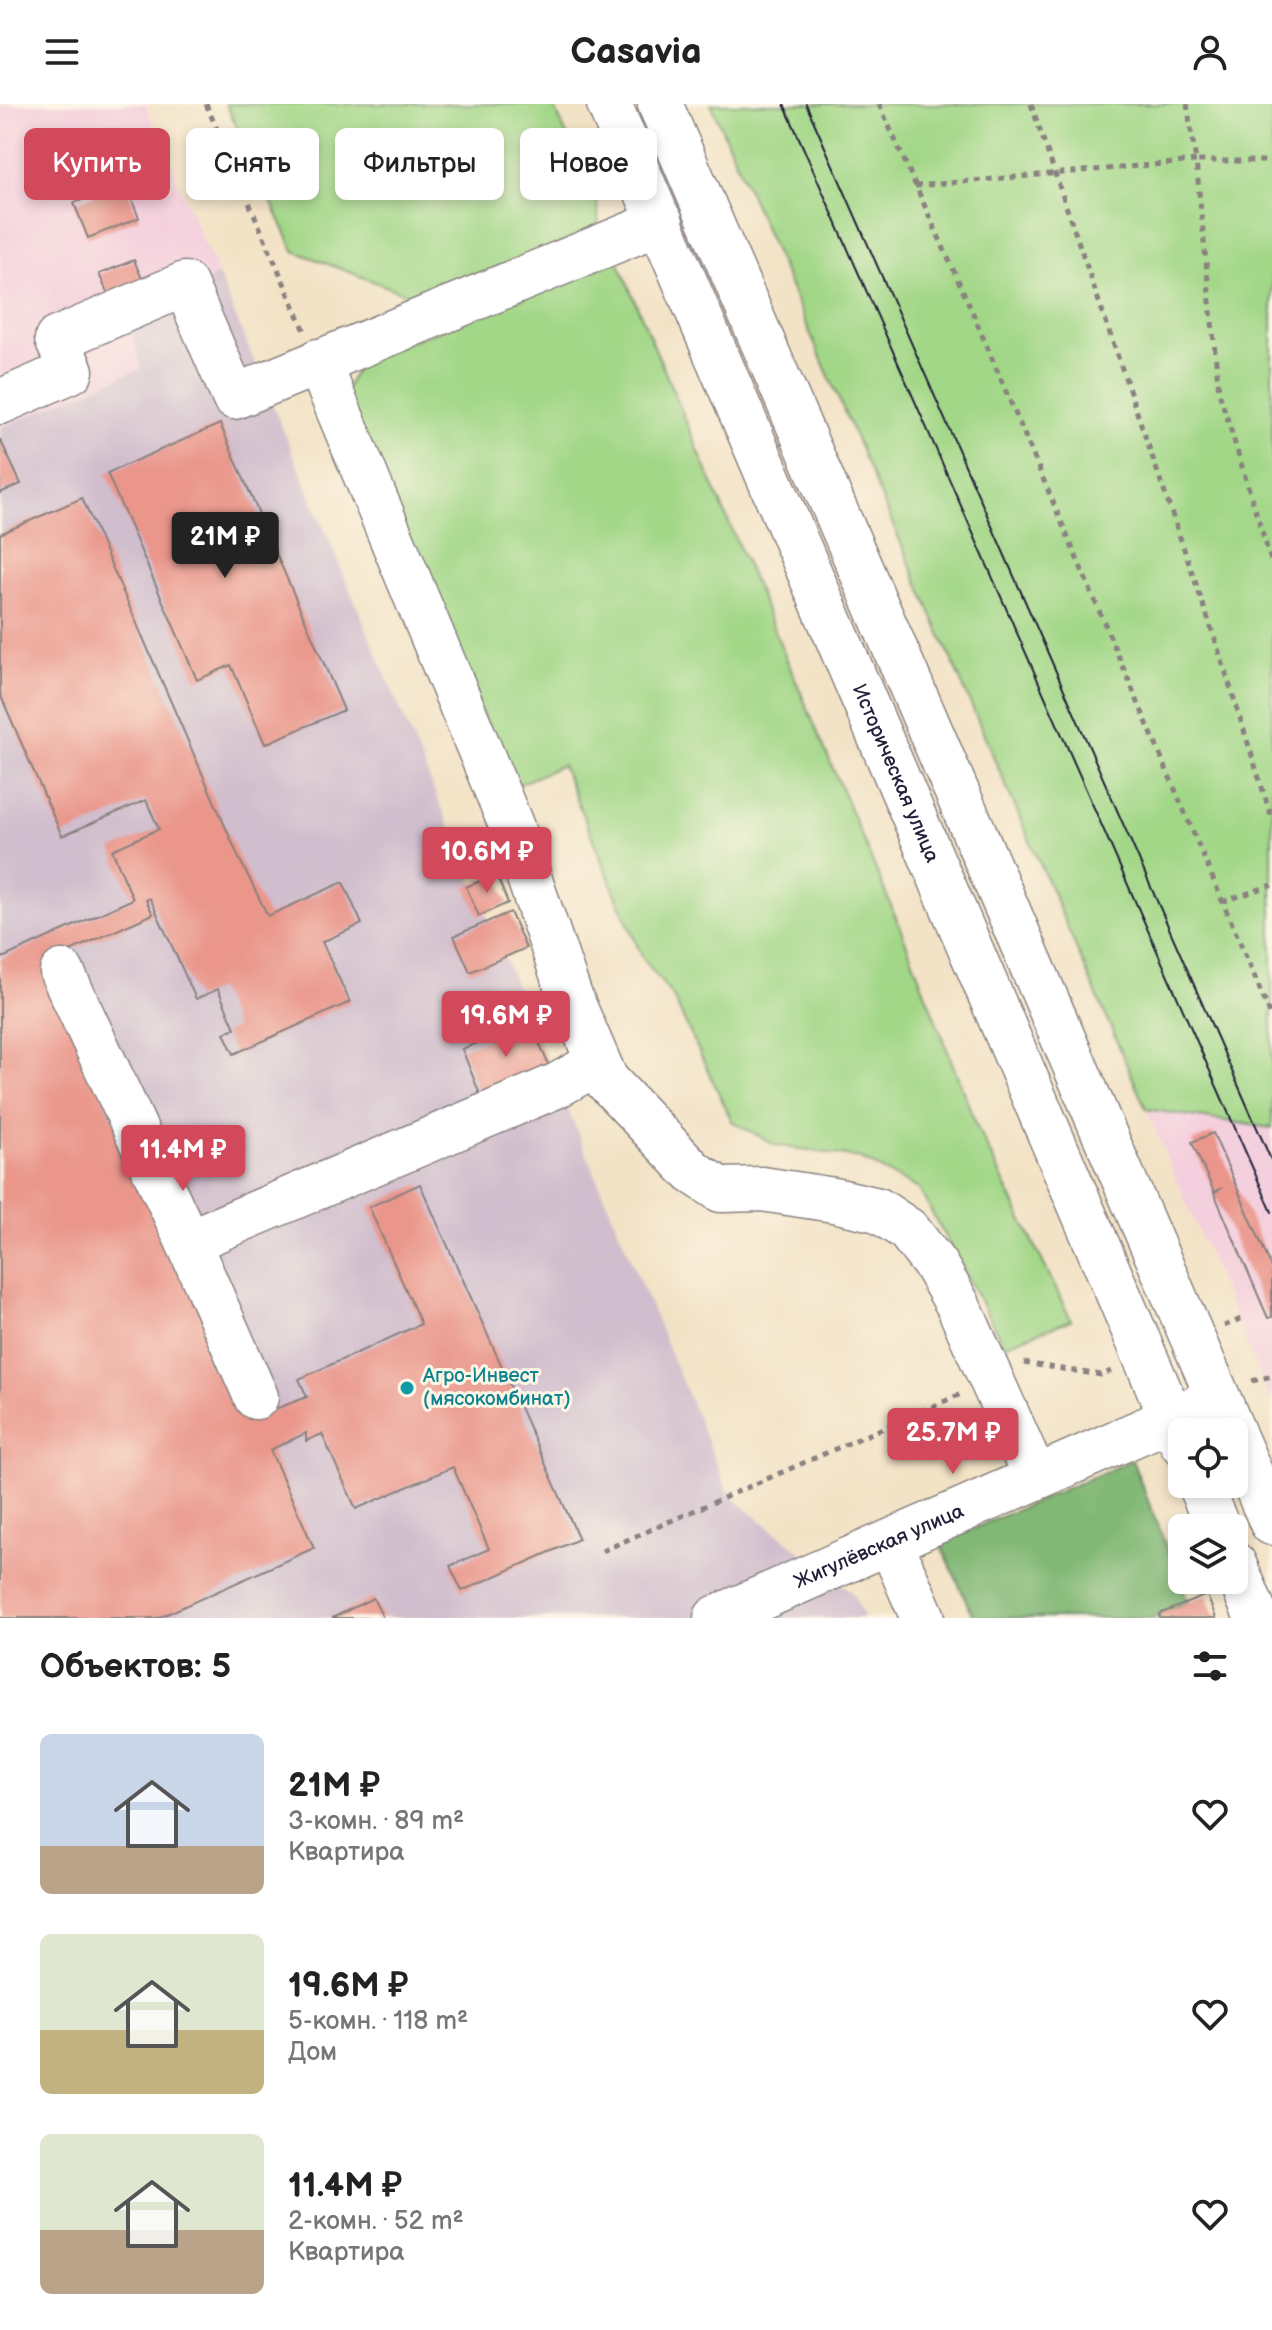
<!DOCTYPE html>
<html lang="ru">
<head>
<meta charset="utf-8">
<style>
	body { margin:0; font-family:"Balsamiq Sans",sans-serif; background:#f6f6f6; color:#222; height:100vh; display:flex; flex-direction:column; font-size:30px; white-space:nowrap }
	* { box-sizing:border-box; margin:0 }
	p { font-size:26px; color:#767676 }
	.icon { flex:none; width:44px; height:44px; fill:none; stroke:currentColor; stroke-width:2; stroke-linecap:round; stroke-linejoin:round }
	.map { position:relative; height:1514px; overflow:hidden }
	.drawer { display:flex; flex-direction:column; background:#fff; flex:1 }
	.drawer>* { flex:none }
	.hud { position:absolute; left:24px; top:24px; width:800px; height:72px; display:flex; gap:16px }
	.buttons { position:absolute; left:1168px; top:1314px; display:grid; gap:16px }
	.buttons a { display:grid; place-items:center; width:80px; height:80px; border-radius:12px; background:#fff; box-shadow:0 4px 12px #0003; font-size:40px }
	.price { position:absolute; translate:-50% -68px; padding:0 18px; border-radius:8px; background:#d1495b; color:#fff; font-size:26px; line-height:52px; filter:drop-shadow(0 2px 4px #0008) }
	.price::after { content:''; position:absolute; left:50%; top:48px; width:24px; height:18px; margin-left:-12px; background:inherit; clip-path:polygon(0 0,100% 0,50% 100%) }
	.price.on { background:#222; color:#fff }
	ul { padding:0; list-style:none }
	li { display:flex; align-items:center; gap:24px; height:200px; padding:0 40px }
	li span { display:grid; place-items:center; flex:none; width:224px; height:160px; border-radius:12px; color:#555 }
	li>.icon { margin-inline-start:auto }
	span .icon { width:96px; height:96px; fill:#fffc; stroke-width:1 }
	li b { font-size:34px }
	h2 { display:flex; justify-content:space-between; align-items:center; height:96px; padding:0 40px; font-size:34px }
	.pill { padding:0 28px; border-radius:12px; background:#fff; box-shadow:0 4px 12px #0003; font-size:28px; line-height:72px }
	.pill.on { background:#d1495b; color:#fff }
	header { display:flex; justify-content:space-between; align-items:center; height:104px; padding:0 40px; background:#fff; font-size:36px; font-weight:700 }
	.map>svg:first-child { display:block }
	.built { fill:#f4cfdd }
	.industrial { fill:#d0bdcd }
	.green { fill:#a2d787; stroke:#627c61; stroke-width:2 }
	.forest { fill:#81b874; stroke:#526d58; stroke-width:2 }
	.building { fill:#ea968b }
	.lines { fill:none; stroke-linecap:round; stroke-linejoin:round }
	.minor-casing { stroke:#8a8280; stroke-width:47 }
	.highway-casing { stroke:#8a8280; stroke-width:47 }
	.path { stroke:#8a8280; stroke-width:5; stroke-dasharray:6 6; stroke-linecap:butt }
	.minor { stroke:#fff; stroke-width:44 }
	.highway { stroke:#fff; stroke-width:44 }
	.tram { stroke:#22223b; stroke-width:2 }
	.culture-dot { fill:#0f9aa8; stroke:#fcf5e5; stroke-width:3 }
	.labels { text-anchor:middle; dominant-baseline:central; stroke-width:6; stroke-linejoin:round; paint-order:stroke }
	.street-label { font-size:20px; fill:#22223b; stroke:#fcf5e5 }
	.culture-label { font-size:20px; fill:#0d838f; stroke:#fcf5e5; text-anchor:start }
</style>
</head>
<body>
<header><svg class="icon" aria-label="menu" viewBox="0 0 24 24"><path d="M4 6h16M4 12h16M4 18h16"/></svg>Casavia<svg class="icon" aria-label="person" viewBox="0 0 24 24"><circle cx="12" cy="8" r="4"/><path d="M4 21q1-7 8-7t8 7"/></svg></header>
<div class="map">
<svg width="1272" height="1514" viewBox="0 0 1272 1514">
	<rect width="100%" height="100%" fill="#fcf5e5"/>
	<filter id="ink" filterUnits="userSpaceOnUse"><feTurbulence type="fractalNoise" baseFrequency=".0125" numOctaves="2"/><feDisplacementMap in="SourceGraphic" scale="16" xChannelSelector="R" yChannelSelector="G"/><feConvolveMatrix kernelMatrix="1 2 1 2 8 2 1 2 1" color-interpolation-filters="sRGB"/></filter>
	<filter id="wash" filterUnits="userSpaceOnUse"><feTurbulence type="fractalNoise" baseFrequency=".006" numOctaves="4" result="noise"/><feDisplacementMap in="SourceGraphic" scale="32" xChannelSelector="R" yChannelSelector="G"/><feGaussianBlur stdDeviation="1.8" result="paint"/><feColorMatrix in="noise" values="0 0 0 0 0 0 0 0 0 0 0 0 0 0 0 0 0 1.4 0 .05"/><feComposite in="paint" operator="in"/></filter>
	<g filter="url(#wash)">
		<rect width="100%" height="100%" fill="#f3e3c6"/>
		<g class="built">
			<polygon points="0,0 145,0 218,171 127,212 141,264 0,324"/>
			<polygon points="1146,1005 1272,1024 1272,1302 1271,1298"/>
		</g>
		<polygon class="industrial" points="218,171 730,1392 853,1489 864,1514 0,1514 0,324 141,264 127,212"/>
		<g class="green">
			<polygon points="226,0 553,0 597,99 599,124 419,195 294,147"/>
			<polygon points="711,0 1272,0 1272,1024 1146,1005"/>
			<polygon points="618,157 898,818 977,1023 1071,1216 1004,1241 919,1085 859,1054 775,1041 732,1017 673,893 642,853 562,661 513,683 345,287 361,256"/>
		</g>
		<polygon class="forest" points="1132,1356 1188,1498 1159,1510 1160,1514 974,1514 940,1439"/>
		<g id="blocks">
			<g class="building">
				<polygon points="125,79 139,114 88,134 74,99"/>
				<polygon points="134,156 146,184 112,199 99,170"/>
				<polygon points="220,320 344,606 265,640 231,561 197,576 107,369"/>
				<polygon points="0,335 21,380 0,389"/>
				<polygon points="82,394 239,754 268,812 343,778 362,820 322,838 350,898 234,950 224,929 235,924 218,885 196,895 150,794 146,796 153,810 43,859 249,1315 307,1293 299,1275 421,1220 369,1103 420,1080 579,1435 462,1487 450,1462 489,1445 453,1363 356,1405 322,1330 306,1337 306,1329 270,1346 314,1444 158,1514 0,1514 0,855 133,795 112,746 159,725 146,696 62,732 0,590 0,430"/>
				<polygon points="496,770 508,799 479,812 466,783"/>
				<polygon points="510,808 526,844 470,868 454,832"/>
				<polygon points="531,918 550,965 481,993 462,945"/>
				<polygon points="1213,1029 1272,1164 1272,1213 1268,1214 1214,1089 1222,1084 1214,1088 1192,1038"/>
				<polygon points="1207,1491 1216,1514 1160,1514 1159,1510"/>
				<polygon points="373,1494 383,1514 332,1514"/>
			</g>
		</g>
	</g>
	<g filter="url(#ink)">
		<use href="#blocks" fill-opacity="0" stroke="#8a8280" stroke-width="2"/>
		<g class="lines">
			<defs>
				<g id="minor">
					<polyline points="318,257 511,721 569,890 606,976 693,1068 721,1086 762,1085 834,1096 878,1106 908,1126 936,1162 958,1201 1035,1373"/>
					<polyline points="0,298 71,267 57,235 185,180 234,293 661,118"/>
					<polyline points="62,868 188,1138 558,981 597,959"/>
					<polyline points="188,1138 256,1293"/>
					<polyline points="890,1438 923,1514"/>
					<path id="s1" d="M716,1514l502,-220"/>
				</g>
				<g id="highway">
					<path id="s2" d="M609,0l573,1339"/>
					<polyline points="660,0 1233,1328"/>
					<polyline points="1234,1331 1272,1419"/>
					<polyline points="1199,1380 1218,1424"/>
					<polyline points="1234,1460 1257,1514"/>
				</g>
			</defs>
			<use href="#minor" class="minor-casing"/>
			<use href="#highway" class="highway-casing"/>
			<g class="path">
				<polyline points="206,0 305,227"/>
				<polyline points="879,0 971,205 1272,914"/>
				<polyline points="1031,0 1217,541 1272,715"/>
				<polyline points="1187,0 1196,57 1272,57"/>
				<polyline points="915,82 1196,57 1219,288 1272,460"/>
				<polyline points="1222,798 1272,781"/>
				<polyline points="1224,1222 1246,1213"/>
				<polyline points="1024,1259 1101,1271 1111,1267"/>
				<polyline points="1252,1277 1272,1272"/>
				<polyline points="602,1447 961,1290"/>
			</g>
			<use href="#minor" class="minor"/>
			<use href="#highway" class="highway"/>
			<g class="tram">
				<polyline points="784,0 1272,1108"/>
				<polyline points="806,0 1272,1058"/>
			</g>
		</g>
	</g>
	<circle class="culture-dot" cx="407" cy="1284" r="8"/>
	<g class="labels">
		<g class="street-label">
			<text stroke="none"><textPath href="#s2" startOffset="728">Историческая улица</textPath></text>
			<text stroke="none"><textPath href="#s1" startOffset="178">Жигулёвская улица</textPath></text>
		</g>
		<g class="culture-label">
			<text x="423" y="1272">Агро-Инвест<tspan x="423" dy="23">(мясокомбинат)</tspan></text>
		</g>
	</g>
</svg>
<div class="buttons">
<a><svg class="icon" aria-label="locate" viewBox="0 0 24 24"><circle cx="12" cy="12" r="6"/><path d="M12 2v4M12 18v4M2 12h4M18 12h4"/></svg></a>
<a><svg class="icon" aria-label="layers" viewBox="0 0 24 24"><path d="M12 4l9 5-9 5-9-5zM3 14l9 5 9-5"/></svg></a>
</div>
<b class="price on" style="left:225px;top:476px">21M ₽</b>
<b class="price" style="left:487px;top:791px">10.6M ₽</b>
<b class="price" style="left:506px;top:955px">19.6M ₽</b>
<b class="price" style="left:183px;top:1089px">11.4M ₽</b>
<b class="price" style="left:953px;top:1372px">25.7M ₽</b>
<div class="hud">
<a class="pill on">Купить</a>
<a class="pill">Снять</a>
<a class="pill">Фильтры</a>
<a class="pill">Новое</a>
</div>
</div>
<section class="drawer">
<h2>Объектов: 5<svg class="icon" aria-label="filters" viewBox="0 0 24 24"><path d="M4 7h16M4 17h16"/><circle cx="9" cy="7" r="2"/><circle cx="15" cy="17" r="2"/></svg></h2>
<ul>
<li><span style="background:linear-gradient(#c9d6e8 70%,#b9a48a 0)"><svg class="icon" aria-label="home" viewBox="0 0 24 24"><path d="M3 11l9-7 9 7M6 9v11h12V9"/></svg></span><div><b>21M ₽</b><p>3-комн. · 89 m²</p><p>Квартира</p></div><svg class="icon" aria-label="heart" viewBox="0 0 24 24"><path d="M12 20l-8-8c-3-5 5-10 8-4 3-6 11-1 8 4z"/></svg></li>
<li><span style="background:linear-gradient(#dfe7d0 60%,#c2b280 0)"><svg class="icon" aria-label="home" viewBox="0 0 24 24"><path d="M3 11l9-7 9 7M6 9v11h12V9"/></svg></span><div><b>19.6M ₽</b><p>5-комн. · 118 m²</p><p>Дом</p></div><svg class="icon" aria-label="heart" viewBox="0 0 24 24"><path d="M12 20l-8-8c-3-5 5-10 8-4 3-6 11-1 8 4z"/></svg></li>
<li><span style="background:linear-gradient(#dfe7d0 60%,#b9a48a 0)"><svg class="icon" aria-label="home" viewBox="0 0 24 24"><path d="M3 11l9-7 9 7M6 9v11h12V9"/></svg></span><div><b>11.4M ₽</b><p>2-комн. · 52 m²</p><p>Квартира</p></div><svg class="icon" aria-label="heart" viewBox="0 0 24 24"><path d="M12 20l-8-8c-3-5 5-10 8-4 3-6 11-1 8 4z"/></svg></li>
</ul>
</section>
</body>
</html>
